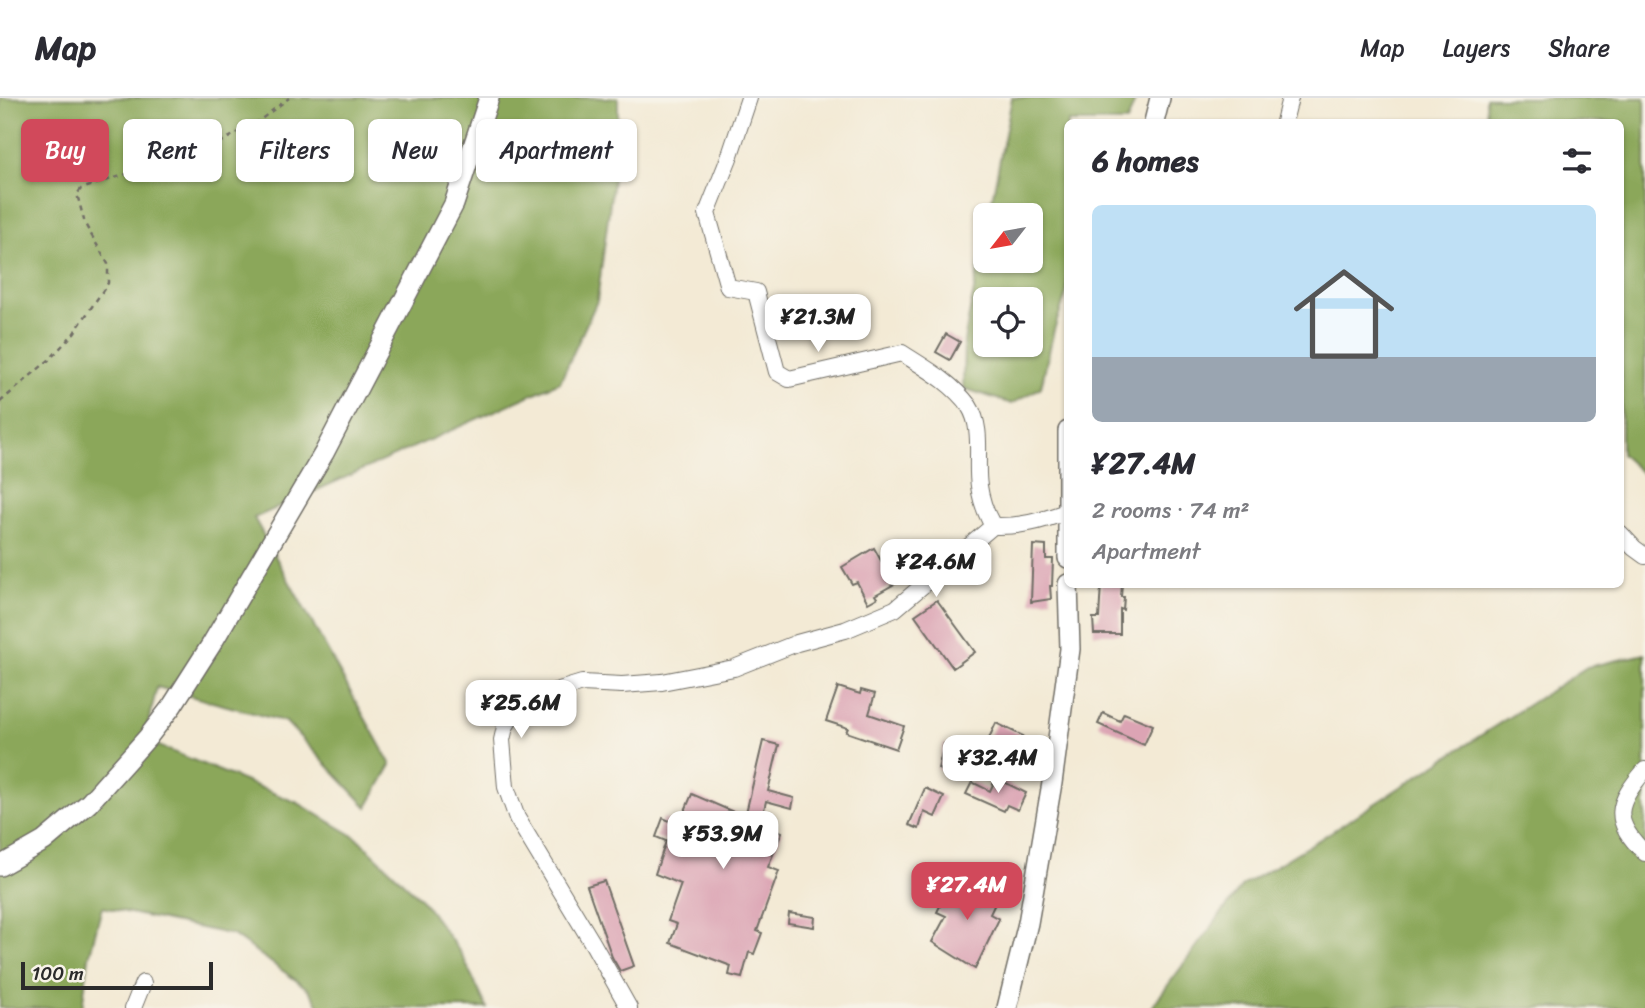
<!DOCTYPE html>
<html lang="en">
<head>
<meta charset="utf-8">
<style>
	body { margin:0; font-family:Sriracha,sans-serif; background:#f7f7f7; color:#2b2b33; height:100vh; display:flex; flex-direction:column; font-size:26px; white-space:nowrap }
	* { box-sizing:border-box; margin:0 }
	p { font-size:23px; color:#7c7c81 }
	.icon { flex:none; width:38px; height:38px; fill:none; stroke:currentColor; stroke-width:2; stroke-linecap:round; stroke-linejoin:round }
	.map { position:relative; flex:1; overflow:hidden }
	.drawer { position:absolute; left:1064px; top:21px; width:560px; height:469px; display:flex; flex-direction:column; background:#fff; border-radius:10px; box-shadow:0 2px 5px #0004 }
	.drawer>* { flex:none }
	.top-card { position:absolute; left:21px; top:21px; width:665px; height:63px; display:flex; gap:14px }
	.needle { width:46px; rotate:239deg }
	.fabs { position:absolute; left:973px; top:105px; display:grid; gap:14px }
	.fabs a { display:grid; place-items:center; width:70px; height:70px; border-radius:10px; background:#fff; box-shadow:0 2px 5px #0004; font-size:35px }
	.scale { position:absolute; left:21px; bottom:18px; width:192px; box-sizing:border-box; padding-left:7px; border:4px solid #2b2b2b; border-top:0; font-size:19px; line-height:24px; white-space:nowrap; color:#2b2b2b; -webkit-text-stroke:5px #f7f3e8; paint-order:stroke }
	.price { position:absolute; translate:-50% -60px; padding:0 16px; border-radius:14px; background:#fff; color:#222; font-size:23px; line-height:46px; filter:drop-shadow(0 2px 4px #0008) }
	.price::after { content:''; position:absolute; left:50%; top:42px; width:21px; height:16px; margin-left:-10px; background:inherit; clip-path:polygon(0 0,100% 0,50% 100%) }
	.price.on { background:#d1495b; color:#fff }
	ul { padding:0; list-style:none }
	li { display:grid; align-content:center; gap:14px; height:371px; padding:0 28px }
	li+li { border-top:2px solid #e1e1e2 }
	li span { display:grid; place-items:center; height:217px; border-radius:10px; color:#555 }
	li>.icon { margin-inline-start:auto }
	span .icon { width:126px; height:126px; fill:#fffc; stroke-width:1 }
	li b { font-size:30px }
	h2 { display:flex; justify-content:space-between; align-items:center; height:84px; padding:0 28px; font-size:30px }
	.tag { padding:0 24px; border-radius:10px; background:#fff; box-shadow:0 2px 5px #0004; font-size:24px; line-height:63px }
	.tag.on { background:#d1495b; color:#fff }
	header { display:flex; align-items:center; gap:42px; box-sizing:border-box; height:98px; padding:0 35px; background:#fff; border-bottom:2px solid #e1e1e2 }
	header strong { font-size:33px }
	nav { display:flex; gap:38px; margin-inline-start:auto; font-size:24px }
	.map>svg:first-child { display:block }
	.forest { fill:#8ba75a; stroke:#5b6942; stroke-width:2; fill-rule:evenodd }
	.building { fill:#dca4b4 }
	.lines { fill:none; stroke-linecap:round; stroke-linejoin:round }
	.minor-casing { stroke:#716e66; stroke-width:18 }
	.tertiary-casing { stroke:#716e66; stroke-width:22 }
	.path { stroke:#716e66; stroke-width:2.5; stroke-dasharray:5 5; stroke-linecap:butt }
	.minor { stroke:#fff; stroke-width:16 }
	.tertiary { stroke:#fff; stroke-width:19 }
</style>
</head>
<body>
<header>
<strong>Map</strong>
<nav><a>Map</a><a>Layers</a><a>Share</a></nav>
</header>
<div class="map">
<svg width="1645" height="910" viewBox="0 0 1645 910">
	<rect width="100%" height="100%" fill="#f7f3e8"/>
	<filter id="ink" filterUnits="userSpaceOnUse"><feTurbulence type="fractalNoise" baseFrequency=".0143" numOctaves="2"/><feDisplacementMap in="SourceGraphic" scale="14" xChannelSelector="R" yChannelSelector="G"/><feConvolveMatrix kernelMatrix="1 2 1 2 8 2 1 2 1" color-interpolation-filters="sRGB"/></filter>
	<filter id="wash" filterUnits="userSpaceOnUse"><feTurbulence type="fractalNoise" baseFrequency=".00686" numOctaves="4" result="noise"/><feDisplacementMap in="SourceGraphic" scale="28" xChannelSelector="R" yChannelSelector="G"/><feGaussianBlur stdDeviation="1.57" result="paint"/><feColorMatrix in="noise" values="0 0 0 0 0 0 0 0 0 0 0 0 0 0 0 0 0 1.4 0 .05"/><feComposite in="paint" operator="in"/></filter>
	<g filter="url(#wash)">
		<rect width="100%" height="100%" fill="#f3ead5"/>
		<g class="forest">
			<polygon points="0,0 618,0 618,44 597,203 560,284 254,420 391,667 367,709 286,624 157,589 144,642 298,705 357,740 422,802 462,857 487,910 321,910 308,891 233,837 102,809 89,859 82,910 0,910"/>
			<path d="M1012,0h124l-9,24h-59l-1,169 -13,39 -13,57 -29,17 -49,-16 1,-47 21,-107v27h46v-46h-42zM985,201h46v46h-46z"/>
			<polygon points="1486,0 1645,0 1645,378 1621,356 1620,24 1487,24"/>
			<polygon points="1645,556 1645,910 1151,910 1242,788 1320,741 1587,569"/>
		</g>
		<g id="blocks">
			<g class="building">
				<polygon points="946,236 960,244 950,262 936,254"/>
				<polygon points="1033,447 1046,448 1046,461 1053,461 1052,488 1050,488 1051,501 1031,504"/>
				<polygon points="874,450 884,468 888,466 898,484 875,497 877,500 868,505 857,484 852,486 842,469"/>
				<polygon points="1101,486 1122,486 1121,499 1124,499 1123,512 1120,511 1120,536 1094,536 1093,520 1099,520"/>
				<polygon points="937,502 975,554 953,570 915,517"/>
				<polygon points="838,589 860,596 861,592 875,596 869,616 904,628 896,651 846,634 848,630 826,623"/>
				<polygon points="1103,615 1120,623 1124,615 1153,627 1144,647 1098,626"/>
				<polygon points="996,625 1023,638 1016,653 989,640"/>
				<polygon points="763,643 779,647 768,693 794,700 792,710 766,703 761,725 782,734 768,769 779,773 757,833 762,835 754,856 749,854 742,880 729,877 731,868 670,845 677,826 668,823 681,786 655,776 666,743 656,739 663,720 679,727 692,696 745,719"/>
				<polygon points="944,646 960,650 954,675 938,671"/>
				<polygon points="996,680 1026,695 1018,712 1007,707 1004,713 966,696 972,684 990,693"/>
				<polygon points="925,690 944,699 935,719 924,714 919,731 909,727"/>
				<polygon points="950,772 959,777 950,797 969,806 980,783 1001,793 990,816 999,821 975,871 932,844 946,818 937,814 945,798 939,795"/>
				<polygon points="604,783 634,868 620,873 612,859 587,788"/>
				<polygon points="789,815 815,819 814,829 788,825"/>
			</g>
		</g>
	</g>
	<g filter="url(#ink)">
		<use href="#blocks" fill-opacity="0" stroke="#716e66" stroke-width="2"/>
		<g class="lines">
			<defs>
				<g id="minor">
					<path d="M749,0l-20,60 -22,55 21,74 28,5 21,80 12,7 113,-26c25,16 49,29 67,53 15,23 6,55 10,80 2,14 7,28 14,40"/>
					<polyline points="1284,24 1290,0"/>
					<polyline points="1620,435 1634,450 1645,458"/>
					<path d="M1645,672c-29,34 -34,50 0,83"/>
					<polyline points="133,910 143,885"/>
					<path d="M629,910l-36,-64 -76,-126 -11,-31 -4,-47 3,-13 10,-16 34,-18 33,-10 40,2 40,-3 72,-14 63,-25 48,-13 50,-21 98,-83c27,1 48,-5 73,-14"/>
				</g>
				<g id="tertiary">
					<polyline points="1154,24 1160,0"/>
					<polyline points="1068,333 1068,460"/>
					<polyline points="0,768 44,743 89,705 148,639 172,608 211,547 324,355 454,106 489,0"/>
					<polyline points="1007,910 1028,825 1052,685 1070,551 1068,486"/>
				</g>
			</defs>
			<use href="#minor" class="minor-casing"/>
			<use href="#tertiary" class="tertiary-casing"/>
			<polyline class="path" points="0,304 50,261 74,235 108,185 108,166 85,126 77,96 81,91 215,47 256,25 289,0"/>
			<use href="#minor" class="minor"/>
			<use href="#tertiary" class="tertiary"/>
		</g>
	</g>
</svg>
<div class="fabs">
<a><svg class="needle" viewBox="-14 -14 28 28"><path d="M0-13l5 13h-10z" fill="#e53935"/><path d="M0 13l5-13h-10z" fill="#7c7c81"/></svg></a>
<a><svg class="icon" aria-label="locate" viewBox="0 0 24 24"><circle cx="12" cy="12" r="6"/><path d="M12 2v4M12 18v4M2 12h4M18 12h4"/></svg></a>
</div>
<div class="scale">100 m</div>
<b class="price" style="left:818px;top:256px">¥21.3M</b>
<b class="price" style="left:936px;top:501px">¥24.6M</b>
<b class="price" style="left:521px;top:642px">¥25.6M</b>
<b class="price" style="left:998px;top:697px">¥32.4M</b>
<b class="price" style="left:723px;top:773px">¥53.9M</b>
<b class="price on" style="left:967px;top:824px">¥27.4M</b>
<div class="top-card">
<a class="tag on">Buy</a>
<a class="tag">Rent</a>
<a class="tag">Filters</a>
<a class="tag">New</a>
<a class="tag">Apartment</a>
</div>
<section class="drawer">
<h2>6 homes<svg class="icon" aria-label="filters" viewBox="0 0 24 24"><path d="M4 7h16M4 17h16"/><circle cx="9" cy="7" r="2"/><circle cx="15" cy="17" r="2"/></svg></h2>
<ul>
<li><span style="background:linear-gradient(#bfe0f5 70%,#9aa5b1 0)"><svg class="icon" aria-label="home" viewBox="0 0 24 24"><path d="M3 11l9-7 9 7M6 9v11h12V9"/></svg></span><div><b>¥27.4M</b><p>2 rooms · 74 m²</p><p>Apartment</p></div></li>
</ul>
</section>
</div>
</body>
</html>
